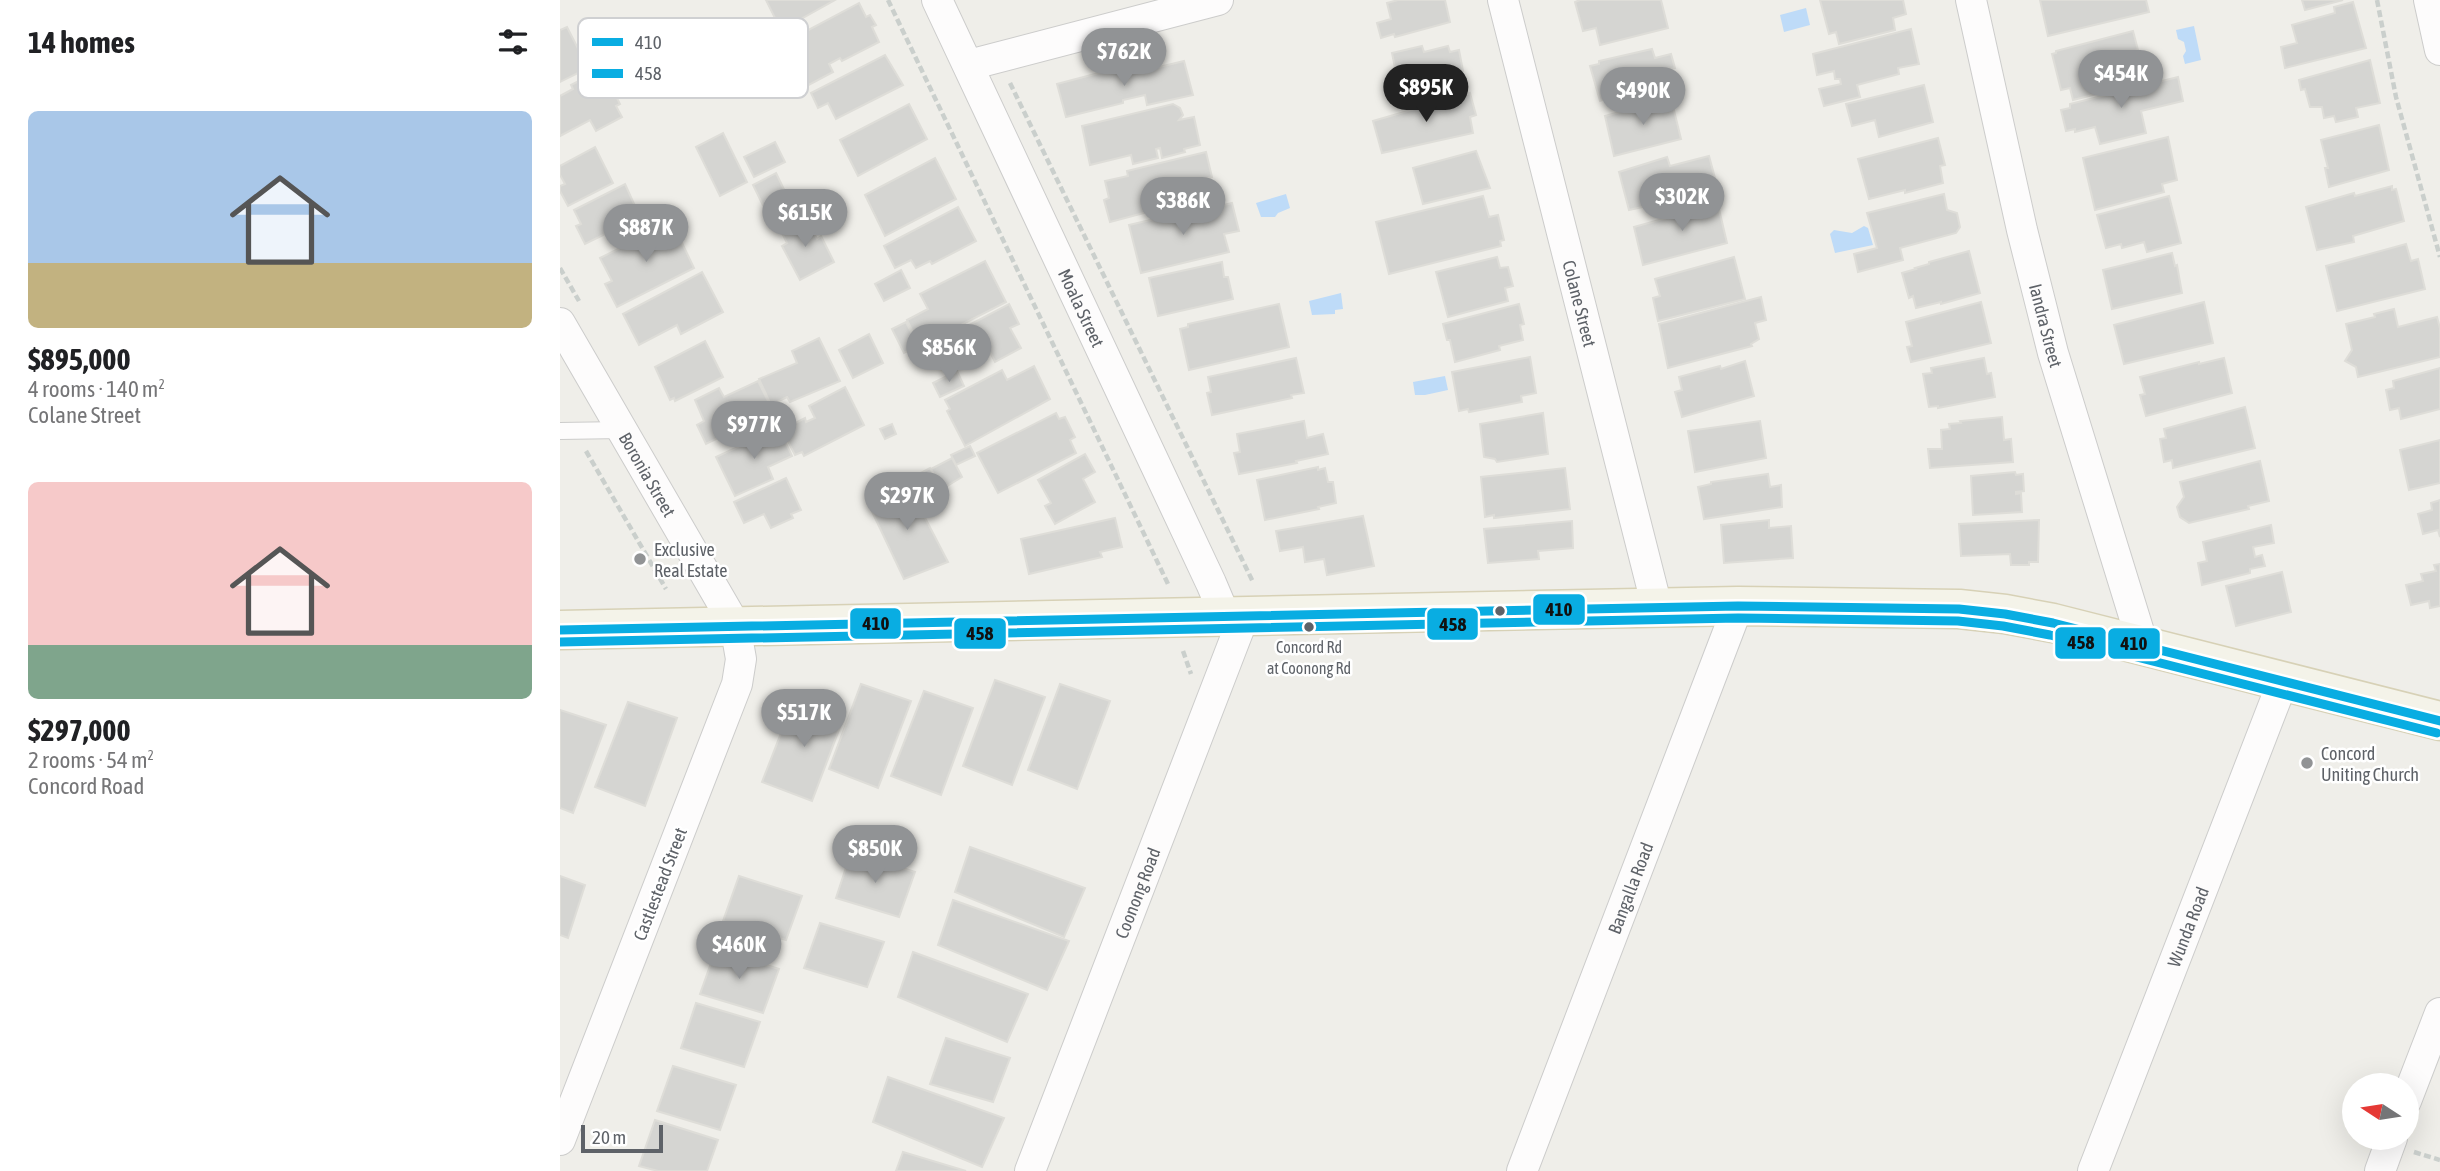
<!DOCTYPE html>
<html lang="en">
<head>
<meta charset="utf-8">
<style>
	body { margin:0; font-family:"Asap Condensed",sans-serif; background:#f2f2f2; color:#202124; height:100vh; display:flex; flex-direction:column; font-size:26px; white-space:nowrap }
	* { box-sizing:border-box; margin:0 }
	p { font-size:23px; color:#757577 }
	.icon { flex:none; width:38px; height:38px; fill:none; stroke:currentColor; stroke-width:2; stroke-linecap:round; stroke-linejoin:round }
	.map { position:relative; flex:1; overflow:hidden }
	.side { display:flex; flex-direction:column; background:#fff; width:560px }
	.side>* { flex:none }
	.needle { width:46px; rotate:282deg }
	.tools { position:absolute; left:1782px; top:1073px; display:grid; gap:14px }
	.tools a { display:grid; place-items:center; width:77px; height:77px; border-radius:50%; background:#fff; box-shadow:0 7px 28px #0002; font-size:35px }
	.scale { position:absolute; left:21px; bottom:18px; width:82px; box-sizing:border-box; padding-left:7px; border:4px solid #5e6268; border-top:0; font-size:19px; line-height:24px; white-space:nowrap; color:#5e6268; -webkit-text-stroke:5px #fff; paint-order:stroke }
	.price { position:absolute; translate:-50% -60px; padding:0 16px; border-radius:24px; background:#919395; color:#fff; font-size:23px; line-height:46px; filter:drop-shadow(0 2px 4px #0008) }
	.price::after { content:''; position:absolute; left:50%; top:42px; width:21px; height:16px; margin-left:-10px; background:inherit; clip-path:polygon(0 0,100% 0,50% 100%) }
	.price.active { background:#222; color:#fff }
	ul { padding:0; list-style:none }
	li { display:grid; align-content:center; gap:14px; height:371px; padding:0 28px }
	li span { display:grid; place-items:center; height:217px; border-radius:10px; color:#555 }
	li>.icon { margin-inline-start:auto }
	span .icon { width:126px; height:126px; fill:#fffc; stroke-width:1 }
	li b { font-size:30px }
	h2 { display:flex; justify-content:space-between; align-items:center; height:84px; padding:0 28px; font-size:30px }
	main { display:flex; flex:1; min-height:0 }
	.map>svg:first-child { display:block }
	.water { fill:#bedbf8 }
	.building { fill:#d5d5d2; stroke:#deddd8; stroke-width:2 }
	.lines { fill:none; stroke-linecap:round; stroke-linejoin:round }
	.lane-casing { stroke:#cccccb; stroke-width:18 }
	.street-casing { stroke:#cccccb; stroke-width:32 }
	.primary-casing { stroke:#d7d1b6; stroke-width:41 }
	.path { stroke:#cacfcc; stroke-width:4.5; stroke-dasharray:7 3.5; stroke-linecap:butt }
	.lane { stroke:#fdfcfc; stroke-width:16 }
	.street { stroke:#fdfcfc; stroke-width:30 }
	.primary { stroke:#f4f3e9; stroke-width:38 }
	.bus-1-casing { stroke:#fff; stroke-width:14 }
	.bus-2-casing { stroke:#fff; stroke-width:14 }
	.bus-1 { stroke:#09ade2; stroke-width:9 }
	.bus-2 { stroke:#09ade2; stroke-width:9 }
	.poi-dot { fill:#919395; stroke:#fff; stroke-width:2.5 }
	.bus-dot { fill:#5e6268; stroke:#fff; stroke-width:2.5 }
	.labels { text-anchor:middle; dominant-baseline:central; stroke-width:5; stroke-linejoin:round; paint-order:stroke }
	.bus-label { font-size:16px; fill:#5e6268; stroke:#fff }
	.street-label { font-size:18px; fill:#5e6268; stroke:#fff }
	.poi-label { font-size:18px; fill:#5e6268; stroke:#fff; text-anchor:start }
	.key { fill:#fff; stroke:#cfd0d2; stroke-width:2 }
	.key-label { font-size:19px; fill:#5e6268 }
	.line-badge { stroke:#fff; stroke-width:2.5 }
	.pale-badge-label { font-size:19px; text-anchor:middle; font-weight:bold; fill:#111 }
</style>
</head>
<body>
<main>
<section class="side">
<h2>14 homes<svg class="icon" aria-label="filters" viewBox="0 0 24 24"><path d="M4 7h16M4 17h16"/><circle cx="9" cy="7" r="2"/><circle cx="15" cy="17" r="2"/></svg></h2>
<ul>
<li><span style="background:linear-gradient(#a9c7e8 70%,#c2b280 0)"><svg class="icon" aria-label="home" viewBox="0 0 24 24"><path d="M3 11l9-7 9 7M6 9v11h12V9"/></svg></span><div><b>$895,000</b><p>4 rooms · 140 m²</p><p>Colane Street</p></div></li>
<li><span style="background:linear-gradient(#f6c9c9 75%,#7fa58c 0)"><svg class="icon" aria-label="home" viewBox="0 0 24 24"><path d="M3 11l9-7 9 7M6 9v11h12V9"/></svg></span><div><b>$297,000</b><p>2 rooms · 54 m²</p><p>Concord Road</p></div></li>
</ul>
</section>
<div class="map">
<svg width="1880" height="1171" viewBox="0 0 1880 1171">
	<rect width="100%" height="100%" fill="#efeee9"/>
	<g class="water">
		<polygon points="1246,8 1250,25 1224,32 1220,15"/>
		<polygon points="1634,26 1641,60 1625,64 1623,56 1626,51 1624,42 1618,39 1616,30"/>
		<polygon points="726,194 730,208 718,213 715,217 701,217 696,203"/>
		<polygon points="1304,226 1308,228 1313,245 1275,253 1270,234 1274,230 1292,233"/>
		<polygon points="781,293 783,309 775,310 775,314 752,315 749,301"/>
		<polygon points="885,376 888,390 865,395 855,395 853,382"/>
	</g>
	<g class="building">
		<polygon points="206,0 275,0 221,30"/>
		<polygon points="838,0 885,0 890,22 835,37 834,34 821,38 817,23 831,19 827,3"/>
		<polygon points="1020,0 1101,0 1108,28 1040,45 1036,28 1023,31 1015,2"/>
		<polygon points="1260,0 1343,0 1346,14 1333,18 1335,30 1279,44 1276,32 1269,34"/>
		<polygon points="1480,0 1586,0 1589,12 1488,36"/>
		<polygon points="1742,0 1783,0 1745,10"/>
		<polygon points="1793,2 1806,48 1725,68 1721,47 1737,43 1732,25 1775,13 1774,7"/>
		<polygon points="299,3 306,17 310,15 316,25 312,27 319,42 282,61 280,58 269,64 273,72 230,95 207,52"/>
		<polygon points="7,27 28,68 0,82 0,30"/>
		<polygon points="1351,29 1359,64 1338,68 1339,74 1297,85 1300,97 1264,106 1259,89 1281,84 1280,79 1275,79 1274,71 1257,75 1253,54"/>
		<polygon points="1573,31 1578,50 1568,53 1572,68 1580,66 1584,82 1513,100 1510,88 1501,90 1492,54 1496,53 1496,51"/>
		<polygon points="862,46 864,52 888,46 890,52 899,50 903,71 895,72 897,80 840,93 832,53"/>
		<polygon points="1092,49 1095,58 1111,54 1115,68 1111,69 1115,82 1049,102 1048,98 1040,101 1030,66 1039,64 1039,61"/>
		<polygon points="325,55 343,85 276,119 268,103 258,108 251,93"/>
		<polygon points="1810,60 1820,103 1796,108 1798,117 1776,122 1774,116 1764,118 1762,107 1750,107 1745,89 1741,90 1739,80"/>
		<polygon points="624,61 633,95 587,105 585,95 563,100 563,103 506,117 497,84 554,69 555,71 568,68 570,74"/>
		<polygon points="42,69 60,104 56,106 62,117 36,131 30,120 0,136 0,96 13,89 11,85"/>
		<polygon points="1618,77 1623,101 1581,111 1586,133 1540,144 1535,127 1515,132 1515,129 1506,131 1501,110 1510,108 1510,104"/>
		<polygon points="1364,85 1373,122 1319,137 1315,120 1292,126 1286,104"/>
		<polygon points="910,93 916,115 910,117 913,133 822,153 813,121"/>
		<polygon points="1111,98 1121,139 1054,156 1045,116"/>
		<polygon points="349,104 367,139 298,176 280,140"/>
		<polygon points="613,104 620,108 623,115 619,120 634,117 640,145 624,149 625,152 602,158 600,148 596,149 598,158 573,164 571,155 530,165 522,126"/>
		<polygon points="1819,125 1829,170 1769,187 1765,168 1768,168 1761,140"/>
		<polygon points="163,133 187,182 160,196 136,147"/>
		<polygon points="1608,137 1617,180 1602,184 1604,192 1535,210 1523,158"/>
		<polygon points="1378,138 1385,165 1380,166 1383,183 1345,193 1345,190 1309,199 1298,159"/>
		<polygon points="215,142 225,162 194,177 184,157"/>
		<polygon points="35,147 53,183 8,206 0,191 0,186 5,184 0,175 0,166"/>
		<polygon points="916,151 930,188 863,204 853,168"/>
		<polygon points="646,152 652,177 637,181 639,190 612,197 614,205 550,222 544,200 549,198 545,181 568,176 567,171"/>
		<polygon points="1149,156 1157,185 1113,198 1114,200 1069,210 1059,172 1107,157 1110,166"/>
		<polygon points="375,158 396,199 325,236 305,195"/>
		<polygon points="216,173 237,216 214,228 193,185"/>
		<polygon points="65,184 80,217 25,244 16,226 21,224 14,210"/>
		<polygon points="1832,186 1832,190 1836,189 1844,221 1793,236 1794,242 1757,250 1746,207 1794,193 1795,196"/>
		<polygon points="1155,192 1167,243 1083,265 1074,227 1146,207 1143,196"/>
		<polygon points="1384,194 1387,210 1397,213 1400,227 1396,233 1340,248 1343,260 1298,272 1294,254 1317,248 1307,213"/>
		<polygon points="923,196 929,217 938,215 944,240 940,241 941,246 829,274 816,222"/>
		<polygon points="1609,196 1621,243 1587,252 1584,242 1562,248 1561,244 1546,248 1537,215"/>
		<polygon points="672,203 679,231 664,234 669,252 581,273 569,225 650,206 651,208"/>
		<polygon points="398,207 416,241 372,264 370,261 356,268 351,260 335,268 324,246"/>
		<polygon points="245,216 257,239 261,236 274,262 240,280 222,246 227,243 220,229"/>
		<polygon points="112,222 134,268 57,307 45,284 52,281 40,258"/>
		<polygon points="1846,244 1851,261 1858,259 1865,289 1777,311 1766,266"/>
		<polygon points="1409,251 1420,293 1381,304 1381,302 1356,308 1353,296 1349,298 1342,273 1356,269 1355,268 1369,264 1369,262"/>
		<polygon points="1612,253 1615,266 1617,265 1622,293 1552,309 1543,270"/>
		<polygon points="937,257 940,268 948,267 953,286 945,288 948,301 888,317 876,272"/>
		<polygon points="1174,257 1185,299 1098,321 1093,298 1100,296 1095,279"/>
		<polygon points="425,261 446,302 360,346 347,320 368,309 360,294"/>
		<polygon points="662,262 664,277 668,277 673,299 598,316 589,278"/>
		<polygon points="341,270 350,288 324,301 315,284"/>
		<polygon points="142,272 163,312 121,334 117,325 79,345 63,314"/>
		<polygon points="1201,297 1206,320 1195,323 1199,339 1191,344 1192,346 1108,368 1099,324"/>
		<polygon points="1421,302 1431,343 1351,362 1347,347 1352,346 1346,322"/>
		<polygon points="1644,302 1653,343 1564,364 1554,325"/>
		<polygon points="449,304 459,324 450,328 461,348 435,362 430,352 388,374 373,344"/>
		<polygon points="719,304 729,347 629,370 620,329 628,327 628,324"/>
		<polygon points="959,304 964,324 960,325 963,340 939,346 940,350 895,362 890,340 887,340 883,324"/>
		<polygon points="1834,309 1838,327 1877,317 1880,328 1880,357 1798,377 1796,367 1785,361 1792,350 1786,324 1815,317 1814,314"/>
		<polygon points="346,322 358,346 344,353 332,329"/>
		<polygon points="309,334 323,363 293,378 279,350"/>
		<polygon points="259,338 280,381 230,402 227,397 211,405 199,379 237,363 232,351"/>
		<polygon points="145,341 163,377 115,401 114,398 110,400 95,367"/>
		<polygon points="970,357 976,393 961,396 962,402 909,412 908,409 899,411 892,372"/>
		<polygon points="736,358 744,393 731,395 732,398 652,415 647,393 651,392 648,377"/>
		<polygon points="1424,358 1427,374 1431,373 1435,397 1378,408 1378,406 1369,407 1363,374 1372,373 1371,368"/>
		<polygon points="1664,358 1672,393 1586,416 1580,395 1585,394 1580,377 1639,362 1639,364"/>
		<polygon points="1185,361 1194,396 1122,417 1115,392 1122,390 1119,377 1160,366 1161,369"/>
		<polygon points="474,366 490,399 405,446 387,411 390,409 385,400 442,370 447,380"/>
		<polygon points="1880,368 1880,409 1841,419 1839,408 1830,410 1826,390 1834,388 1833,381"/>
		<polygon points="397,371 404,386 380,397 373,383"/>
		<polygon points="198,381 213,411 146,444 137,425 144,421 135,400 159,388 164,397"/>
		<polygon points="285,387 304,425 244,456 242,452 235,455 222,430 245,418 246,422 255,418 249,406"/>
		<polygon points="1685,407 1695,448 1613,468 1612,460 1604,462 1600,439 1606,438 1604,429"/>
		<polygon points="496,413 499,419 505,417 515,437 510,440 516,453 438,493 417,453"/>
		<polygon points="983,413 988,454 937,462 935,459 924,457 920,424"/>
		<polygon points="1442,417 1444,440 1451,439 1453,462 1370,468 1368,449 1382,449 1381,430 1390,429 1389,424 1401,423 1400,421"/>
		<polygon points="744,421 747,438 763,434 768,454 736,461 737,463 679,474 674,453 680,452 677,434"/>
		<polygon points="1200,421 1206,458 1135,472 1128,431"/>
		<polygon points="332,424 336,434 325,439 320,429"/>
		<polygon points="219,428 232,456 208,467 213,479 175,496 156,457"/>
		<polygon points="1880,440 1880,483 1849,490 1840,450"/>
		<polygon points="410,446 415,456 396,465 391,455"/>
		<polygon points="525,454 535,472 523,479 535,502 495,524 485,506 491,503 478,480"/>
		<polygon points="392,458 402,477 382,489 371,469"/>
		<polygon points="1700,461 1709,501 1688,506 1689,509 1629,523 1620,517 1617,507 1624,497 1620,482"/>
		<polygon points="758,467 758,470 765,468 768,482 773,482 776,503 758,507 759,509 705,520 697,480"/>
		<polygon points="370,468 382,489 366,497 355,476"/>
		<polygon points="1005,468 1010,509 934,518 934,515 925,517 921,477"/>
		<polygon points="1455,472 1456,475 1463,474 1464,491 1456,492 1456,494 1461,493 1462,512 1413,515 1411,476"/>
		<polygon points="1208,474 1210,487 1221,485 1222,507 1144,519 1138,487 1151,484 1151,482"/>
		<polygon points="226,478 241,510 231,514 233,518 211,528 204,514 184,523 174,502"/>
		<polygon points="347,483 388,562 344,579 307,501"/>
		<polygon points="1880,500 1880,537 1878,530 1863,534 1858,514 1872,510 1871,503"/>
		<polygon points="803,516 814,566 767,575 764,559 745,562 743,547 720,551 716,531"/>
		<polygon points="555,518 562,547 540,552 542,557 469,574 461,539"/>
		<polygon points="1209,520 1209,528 1231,526 1233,558 1164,563 1161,525"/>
		<polygon points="1479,520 1478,562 1469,562 1469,565 1451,565 1450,554 1401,556 1399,524"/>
		<polygon points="1012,521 1013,548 978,551 979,559 928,563 924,529"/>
		<polygon points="1711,525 1714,543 1693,547 1695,557 1702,555 1705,566 1690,569 1690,573 1642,585 1638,563 1647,561 1643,542"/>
		<polygon points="1880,564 1880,606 1870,608 1869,601 1851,605 1846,585 1863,581 1861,574 1876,571 1874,565"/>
		<polygon points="1722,572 1731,612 1676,626 1666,586"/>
		<polygon points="435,680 485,697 452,785 403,766"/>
		<polygon points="301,684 351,701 318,788 269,769"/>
		<polygon points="500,684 550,701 517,789 468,770"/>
		<polygon points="364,691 413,708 381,795 331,776"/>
		<polygon points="235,697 285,714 252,801 202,782"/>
		<polygon points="68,702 117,718 85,806 35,787"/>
		<polygon points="0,710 46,725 13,813 0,808"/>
		<polygon points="410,847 525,888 504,937 395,892"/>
		<polygon points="291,852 355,872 339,917 276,898"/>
		<polygon points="0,876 25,885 8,938 0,935"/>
		<polygon points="179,876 242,896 226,940 163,921"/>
		<polygon points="393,900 509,941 487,990 378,945"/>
		<polygon points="260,923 324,942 307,987 244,968"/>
		<polygon points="156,949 219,969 203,1013 140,994"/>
		<polygon points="353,952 468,994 447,1042 338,997"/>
		<polygon points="136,1003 200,1022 184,1067 121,1048"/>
		<polygon points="386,1038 450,1058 433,1102 370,1084"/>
		<polygon points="113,1066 176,1085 160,1130 97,1111"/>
		<polygon points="328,1077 444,1118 422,1167 313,1122"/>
		<polygon points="95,1120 158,1140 147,1171 98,1171 79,1166"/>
		<polygon points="343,1152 406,1171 336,1171"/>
	</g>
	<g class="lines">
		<defs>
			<polyline id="lane" points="0,431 62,430"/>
			<g id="street">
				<path id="s1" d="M377,0l274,583 14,33"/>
				<path id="s2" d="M943,0l154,607"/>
				<path id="s3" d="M1411,0l51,230 31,123 90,292"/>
				<polyline points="1869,0 1880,50"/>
				<polyline points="409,65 658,0"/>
				<path id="s4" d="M0,323l175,302 6,34 -4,25 -177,456"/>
				<polyline points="1846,1101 1880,1013"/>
				<path id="s5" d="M470,1171l214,-555"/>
				<path id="s6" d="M962,1171l216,-565"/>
				<path id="s7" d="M1533,1171l190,-490"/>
				<polyline points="1820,1171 1832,1138"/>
			</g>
			<polyline id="primary" points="0,630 1178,606 1399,609 1445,614 1493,623 1880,721"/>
		</defs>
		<use href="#lane" class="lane-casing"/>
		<use href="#street" class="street-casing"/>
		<use href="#primary" class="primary-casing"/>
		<g class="path">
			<polyline points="328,0 608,584"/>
			<polyline points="1817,0 1836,97 1880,257"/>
			<polyline points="450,83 693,582"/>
			<polyline points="0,268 19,301"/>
			<polyline points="26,451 106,589"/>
			<polyline points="623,651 631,674"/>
			<polyline points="1854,1152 1880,1160"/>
		</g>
		<use href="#lane" class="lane"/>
		<use href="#street" class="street"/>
		<use href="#primary" class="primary"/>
		<defs>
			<polyline id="bus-1" points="0,630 1178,606 1399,609 1445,614 1493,623 1880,721"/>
			<polyline id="bus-2" points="0,642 1178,618 1398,621 1443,626 1490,635 1877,733"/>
		</defs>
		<use href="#bus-1" class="bus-1-casing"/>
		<use href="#bus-2" class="bus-2-casing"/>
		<use href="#bus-1" class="bus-1"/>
		<use href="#bus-2" class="bus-2"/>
	</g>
	<g class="poi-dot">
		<circle cx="80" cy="559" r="7"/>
		<circle cx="1747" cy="763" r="7"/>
	</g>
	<g class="bus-dot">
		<circle cx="940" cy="611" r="6"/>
		<circle cx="749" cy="627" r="6"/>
	</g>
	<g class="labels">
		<g class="bus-label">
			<text x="749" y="647">Concord Rd<tspan x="749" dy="21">at Coonong Rd</tspan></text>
		</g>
		<g class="street-label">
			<text stroke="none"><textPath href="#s2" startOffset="313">Colane Street</textPath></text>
			<text stroke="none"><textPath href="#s1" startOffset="340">Moala Street</textPath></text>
			<text stroke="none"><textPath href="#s3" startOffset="334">Iandra Street</textPath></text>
			<text stroke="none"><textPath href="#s4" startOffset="175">Boronia Street</textPath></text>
			<text transform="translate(100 884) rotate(-69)">Castlestead Street</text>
			<text stroke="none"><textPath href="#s6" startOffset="303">Bangalla Road</textPath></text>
			<text stroke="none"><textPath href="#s5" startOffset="298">Coonong Road</textPath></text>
			<text stroke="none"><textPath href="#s7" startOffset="262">Wunda Road</textPath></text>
		</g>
		<g class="poi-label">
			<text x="94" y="549">Exclusive<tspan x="94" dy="21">Real Estate</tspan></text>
			<text x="1761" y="753">Concord<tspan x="1761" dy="21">Uniting Church</tspan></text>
		</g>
	</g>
	<rect x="18" y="18" width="230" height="80" rx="10" class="key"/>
	<rect x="32" y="38" width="31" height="8" fill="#09ade2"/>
	<rect x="32" y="69" width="31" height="9" fill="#09ade2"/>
	<g class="key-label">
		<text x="75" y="49">410</text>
		<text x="75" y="80">458</text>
	</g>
	<g class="line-badge">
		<rect x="972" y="593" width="54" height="33" rx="7" fill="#09ade2"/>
		<rect x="289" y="607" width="53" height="33" rx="7" fill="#09ade2"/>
		<rect x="866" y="607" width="53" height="34" rx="7" fill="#09ade2"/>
		<rect x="393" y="617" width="54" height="33" rx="7" fill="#09ade2"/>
		<rect x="1494" y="626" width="53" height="34" rx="7" fill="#09ade2"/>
		<rect x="1547" y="627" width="54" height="33" rx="7" fill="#09ade2"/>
	</g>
	<g class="pale-badge-label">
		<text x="999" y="616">410</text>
		<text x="316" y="630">410</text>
		<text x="893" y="631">458</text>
		<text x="420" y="640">458</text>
		<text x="1521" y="649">458</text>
		<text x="1574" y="650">410</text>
	</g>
</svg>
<div class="tools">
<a><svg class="needle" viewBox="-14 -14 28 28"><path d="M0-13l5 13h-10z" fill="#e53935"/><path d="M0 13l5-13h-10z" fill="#757577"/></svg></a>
</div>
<div class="scale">20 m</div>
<b class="price" style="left:564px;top:88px">$762K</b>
<b class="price" style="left:1561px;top:110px">$454K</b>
<b class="price active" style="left:866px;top:124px">$895K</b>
<b class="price" style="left:1083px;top:127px">$490K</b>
<b class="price" style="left:1122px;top:233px">$302K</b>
<b class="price" style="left:623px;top:237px">$386K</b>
<b class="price" style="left:245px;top:249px">$615K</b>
<b class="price" style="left:86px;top:264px">$887K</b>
<b class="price" style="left:389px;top:384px">$856K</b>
<b class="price" style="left:194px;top:461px">$977K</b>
<b class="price" style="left:347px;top:532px">$297K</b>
<b class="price" style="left:244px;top:749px">$517K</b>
<b class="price" style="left:315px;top:885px">$850K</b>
<b class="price" style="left:179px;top:981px">$460K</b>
</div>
</main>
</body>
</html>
